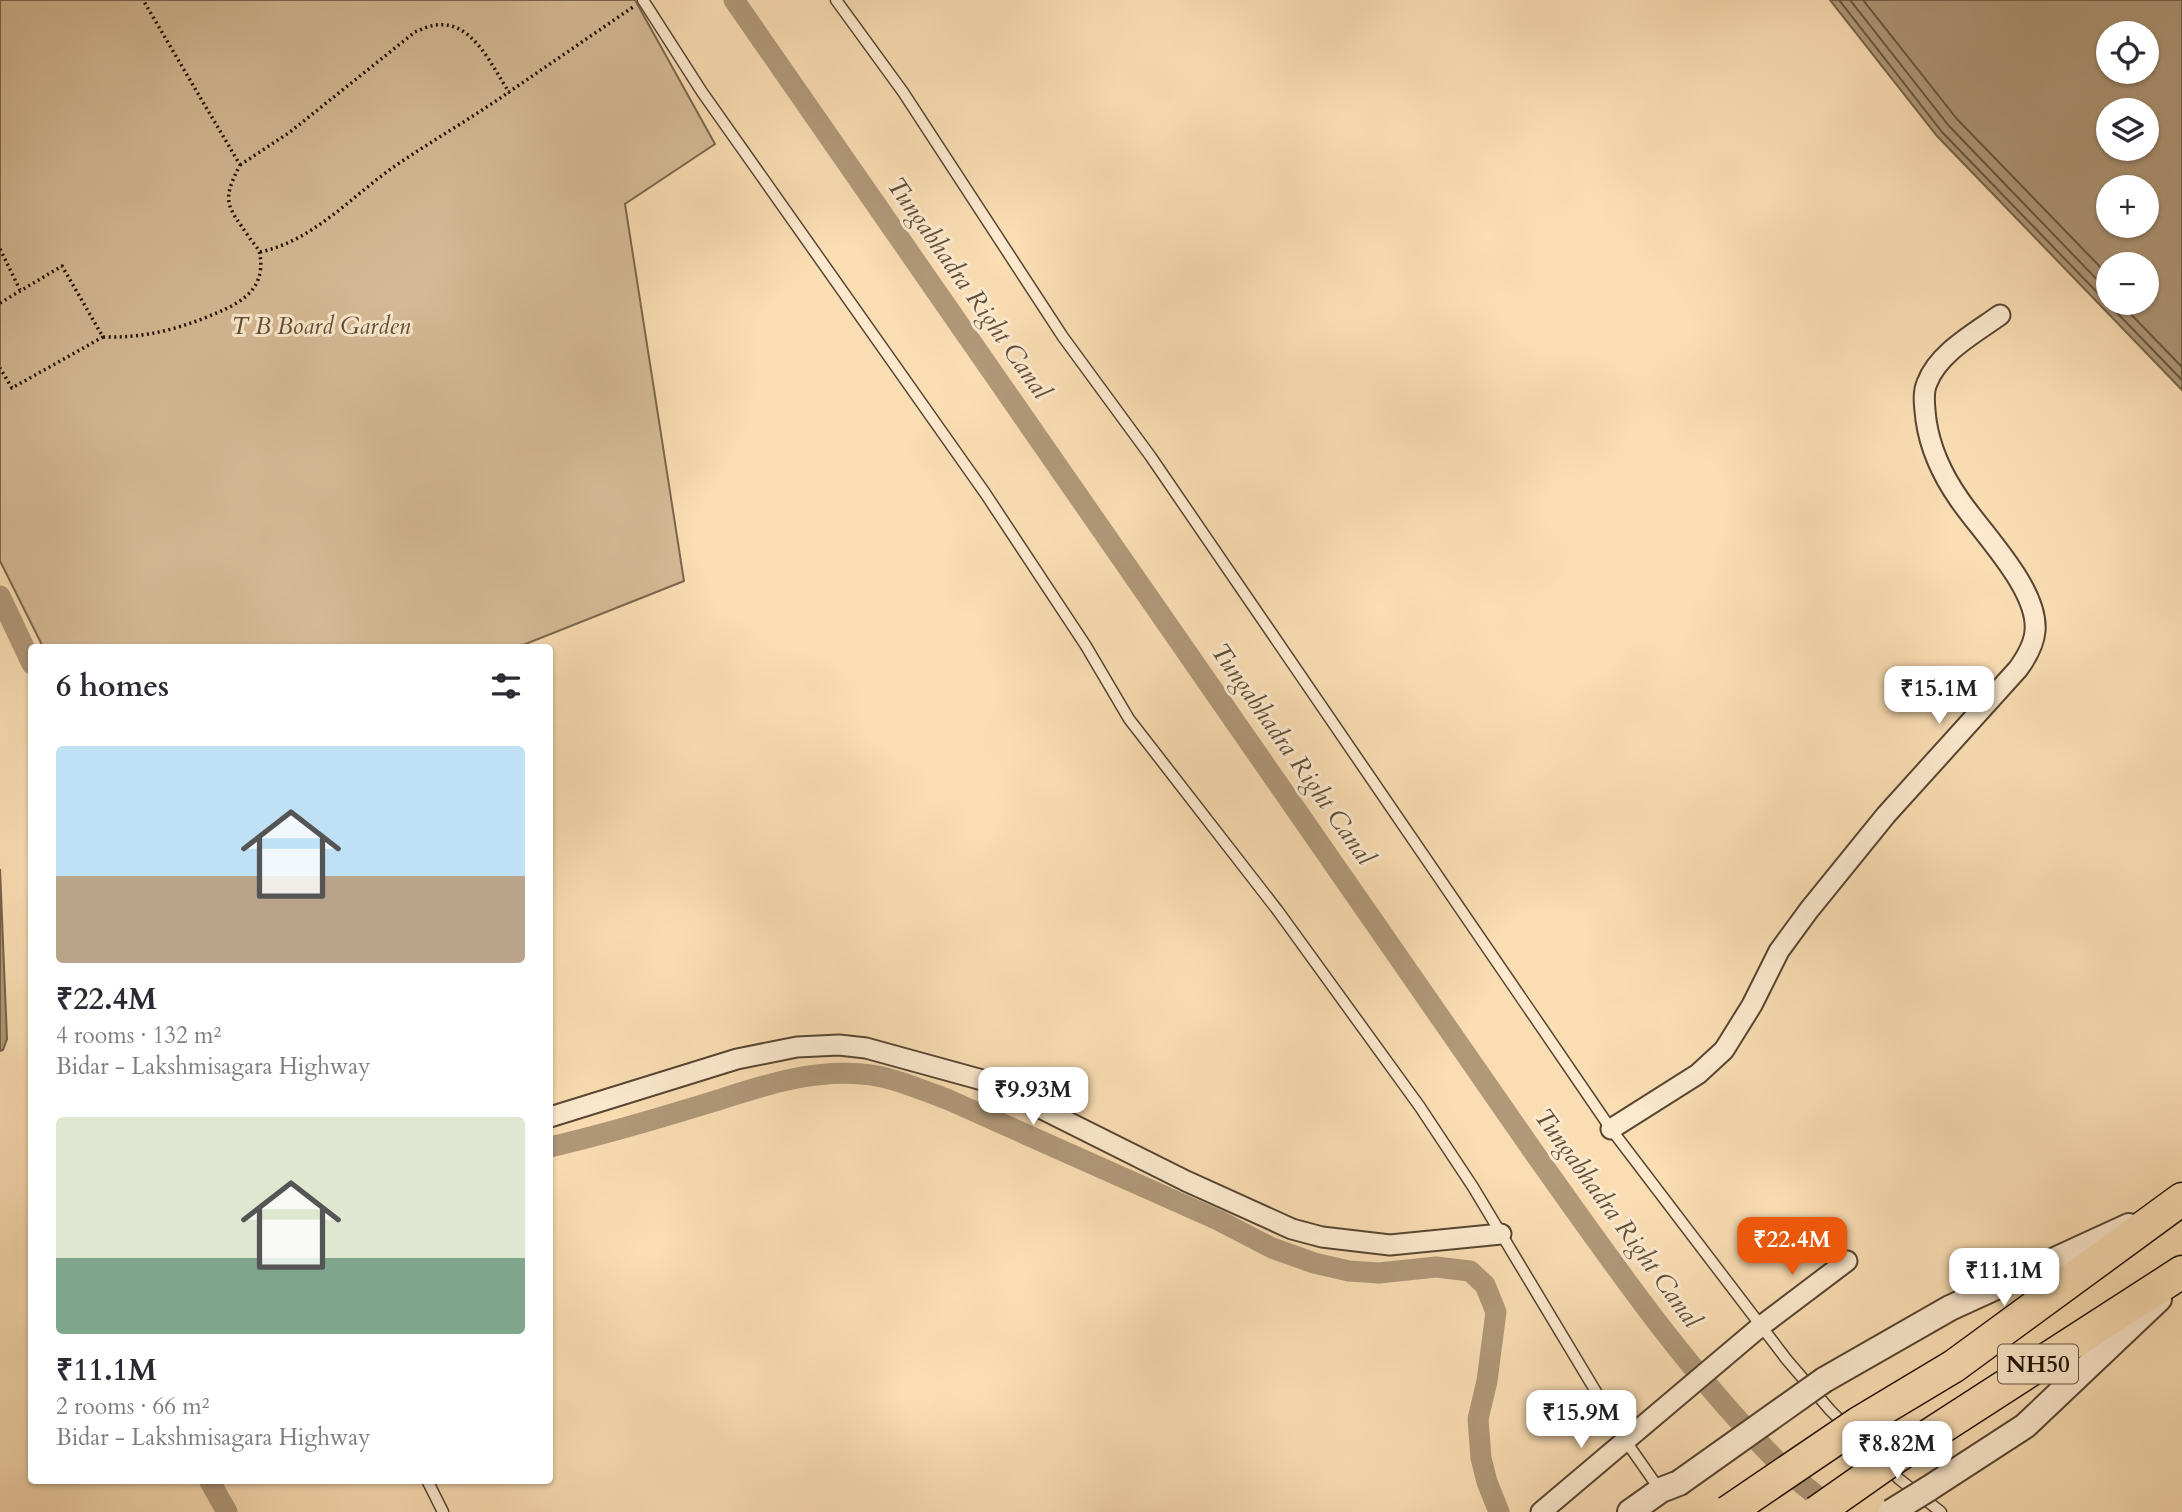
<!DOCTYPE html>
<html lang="en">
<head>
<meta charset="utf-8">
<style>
	body { margin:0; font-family:Cardo,serif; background:#f7f7f7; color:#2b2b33; height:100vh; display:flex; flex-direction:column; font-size:26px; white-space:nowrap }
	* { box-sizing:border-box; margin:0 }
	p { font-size:23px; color:#7c7c81 }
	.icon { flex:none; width:38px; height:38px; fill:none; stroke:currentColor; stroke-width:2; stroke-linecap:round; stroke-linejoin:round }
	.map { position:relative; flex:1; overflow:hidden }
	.details { position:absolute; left:28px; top:644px; width:525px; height:840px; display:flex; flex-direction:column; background:#fff; border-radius:7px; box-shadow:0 2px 5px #0004 }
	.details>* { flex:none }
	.tools { position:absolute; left:2096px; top:21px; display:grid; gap:14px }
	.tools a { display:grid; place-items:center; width:63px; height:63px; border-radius:50%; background:#fff; box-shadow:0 2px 5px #0004; font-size:35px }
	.price { position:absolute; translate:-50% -60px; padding:0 16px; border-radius:14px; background:#fff; color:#222; font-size:23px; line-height:46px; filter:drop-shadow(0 2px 4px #0008) }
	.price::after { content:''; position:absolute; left:50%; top:42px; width:21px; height:16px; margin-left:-10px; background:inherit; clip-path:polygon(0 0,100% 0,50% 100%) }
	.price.active { background:#ea580c; color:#fff }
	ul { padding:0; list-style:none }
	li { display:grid; align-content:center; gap:14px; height:371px; padding:0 28px }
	li span { display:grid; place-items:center; height:217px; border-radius:7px; color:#555 }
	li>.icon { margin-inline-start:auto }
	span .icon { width:126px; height:126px; fill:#fffc; stroke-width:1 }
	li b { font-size:30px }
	h2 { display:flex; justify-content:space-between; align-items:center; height:84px; padding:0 28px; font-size:30px }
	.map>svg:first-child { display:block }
	.green { fill:#d5bb96; stroke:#7b674e; stroke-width:2 }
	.water { fill:#b09879; stroke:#77634b; stroke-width:2; fill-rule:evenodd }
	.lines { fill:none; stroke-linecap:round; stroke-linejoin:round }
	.shore { stroke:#685640; stroke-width:2 }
	.canal { stroke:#b09879; stroke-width:21 }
	.service-casing { stroke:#574632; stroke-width:13 }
	.minor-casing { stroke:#574632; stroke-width:23 }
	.tertiary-casing { stroke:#574632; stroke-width:28 }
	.trunk-casing { stroke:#211307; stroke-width:35 }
	.path { stroke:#211307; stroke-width:3.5; stroke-dasharray:2 3.5; stroke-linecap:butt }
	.service { stroke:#fce9ce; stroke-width:10 }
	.minor { stroke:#fce9ce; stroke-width:19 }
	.tertiary { stroke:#fce9ce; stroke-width:24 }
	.trunk { stroke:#faddb3; stroke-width:32 }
	.tertiary-bridge-casing { stroke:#574632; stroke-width:28; stroke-linecap:butt }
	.trunk-bridge-casing { stroke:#211307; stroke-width:35; stroke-linecap:butt }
	.tertiary-bridge { stroke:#fce9ce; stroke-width:24 }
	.trunk-bridge { stroke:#faddb3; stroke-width:32 }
	.labels { text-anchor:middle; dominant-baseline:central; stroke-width:6; stroke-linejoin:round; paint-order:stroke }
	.shield { fill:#fce9ce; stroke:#635343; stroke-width:2 }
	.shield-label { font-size:23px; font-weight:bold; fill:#211307 }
	.park-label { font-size:24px; font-style:italic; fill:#604e39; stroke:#fce9ce }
	.water-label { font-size:26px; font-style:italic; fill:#614f3a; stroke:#fce9ce }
</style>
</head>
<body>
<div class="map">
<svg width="2182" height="1512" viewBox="0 0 2182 1512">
	<rect width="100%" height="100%" fill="#faddb3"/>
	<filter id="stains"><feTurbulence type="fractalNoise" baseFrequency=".00286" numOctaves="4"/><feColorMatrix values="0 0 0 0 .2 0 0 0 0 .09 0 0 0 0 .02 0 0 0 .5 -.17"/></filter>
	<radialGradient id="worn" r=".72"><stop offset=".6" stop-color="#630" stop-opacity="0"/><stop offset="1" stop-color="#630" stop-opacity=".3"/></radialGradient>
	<polygon class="green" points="0,0 635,0 715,144 625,204 684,581 518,647 43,647 0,561"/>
	<g class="water">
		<path d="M1830,0h352v390l-245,-254zM2109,33h38v39h-38zM2109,110h38v39h-38zM2109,187h38v39h-38zM2109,264h38v39h-38z"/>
		<polygon points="0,869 7,1039 3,1050 0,1051"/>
	</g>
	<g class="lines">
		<g class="shore">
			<polyline points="1839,0 1942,132 2182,380"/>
			<polyline points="1850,0 1949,126 2109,292"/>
			<polyline points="1863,0 1957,119 2109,276"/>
			<polyline points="2120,303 2182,367"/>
		</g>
		<g class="canal">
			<path d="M734,0l799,1151c77,108 152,218 246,312 17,18 38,32 57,48"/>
			<polyline points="0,596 32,664"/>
			<path d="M550,1147c52,-12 103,-27 155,-43 52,-16 102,-35 157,-30 29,2 60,16 87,26l269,120 54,28 42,15 35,8 30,2 57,-6 34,4 15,14 11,27 -9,69 -9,38 3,39 6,24 12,30"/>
			<polyline points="209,1480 227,1512"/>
		</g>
		<defs>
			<g id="service">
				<polyline points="643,0 702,92 985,493 1086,646 1129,719 1278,911 1420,1107 1473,1187 1625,1440 1660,1490"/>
				<polyline points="836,0 903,92 1063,337 1151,457 1611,1129 1787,1360 1830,1410 1899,1479 1941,1512"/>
				<polyline points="427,1480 443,1512"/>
			</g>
			<g id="minor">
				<polyline points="550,1117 737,1059 797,1047 839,1045 866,1048 986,1081 1186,1181 1292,1229 1322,1237 1390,1245 1501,1234"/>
				<path d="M1611,1129l87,-55 26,-24 28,-45 27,-54 30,-41 77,-95 132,-146c8,-11 16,-24 17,-38 4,-42 -54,-99 -76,-132 -16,-23 -29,-51 -33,-79 -1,-11 -4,-26 1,-37 11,-30 48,-50 73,-68"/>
				<polyline points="1541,1512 1761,1326 1847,1261"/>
			</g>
			<g id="tertiary">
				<polyline points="1824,1380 1950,1308 2129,1226"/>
				<polyline points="1928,1489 2025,1426 2159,1299"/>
				<polyline points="1630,1512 1661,1490 1679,1483"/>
			</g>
			<g id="trunk">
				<polyline points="1859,1423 1954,1366 2182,1199"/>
				<polyline points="1894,1458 2182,1272"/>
			</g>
		</defs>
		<use href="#service" class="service-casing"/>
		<use href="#minor" class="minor-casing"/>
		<use href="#tertiary" class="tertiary-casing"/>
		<use href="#trunk" class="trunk-casing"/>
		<g class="path">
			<path d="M240,165l50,-33 125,-100c7,-3 14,-6 21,-7 37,-5 56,42 73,67l124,-85"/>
			<polyline points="0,249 20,290"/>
			<path d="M260,252c53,-11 92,-56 135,-86 38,-26 77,-48 114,-74"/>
			<polyline points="0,303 62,266 103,337 12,388 0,368"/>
			<path d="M103,337c38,1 69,-6 104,-20 29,-12 59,-24 53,-62 -1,-7 -8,-13 -11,-18 -22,-32 -28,-35 -9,-72l-97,-165"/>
		</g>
		<use href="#service" class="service"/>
		<use href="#minor" class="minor"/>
		<use href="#tertiary" class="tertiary"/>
		<use href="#trunk" class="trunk"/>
		<defs>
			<g id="tertiary-bridge">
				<polyline points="1679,1483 1824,1380"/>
				<polyline points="1891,1512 1928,1489"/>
			</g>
			<g id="trunk-bridge">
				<polyline points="1728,1512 1859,1423"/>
				<polyline points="1817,1512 1894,1458"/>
			</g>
		</defs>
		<use href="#tertiary-bridge" class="tertiary-bridge-casing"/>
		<use href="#trunk-bridge" class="trunk-bridge-casing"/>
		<use href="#tertiary-bridge" class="tertiary-bridge"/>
		<use href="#trunk-bridge" class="trunk-bridge"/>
	</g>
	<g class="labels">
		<rect class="shield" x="1998" y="1344.5" width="80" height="39" rx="5"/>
		<g class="shield-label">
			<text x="2038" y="1364">NH50</text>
		</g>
		<g class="park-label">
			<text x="321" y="326">T B Board Garden</text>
		</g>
		<g class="water-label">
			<text transform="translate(969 288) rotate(55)">Tungabhadra Right Canal</text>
			<text transform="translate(1293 754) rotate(55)">Tungabhadra Right Canal</text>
			<text transform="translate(1618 1218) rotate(54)">Tungabhadra Right Canal</text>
		</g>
	</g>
	<rect width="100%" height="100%" filter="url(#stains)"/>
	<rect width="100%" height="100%" fill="url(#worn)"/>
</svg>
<div class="tools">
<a><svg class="icon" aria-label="locate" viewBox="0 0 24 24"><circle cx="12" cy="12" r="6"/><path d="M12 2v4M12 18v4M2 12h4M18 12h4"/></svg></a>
<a><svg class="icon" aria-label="layers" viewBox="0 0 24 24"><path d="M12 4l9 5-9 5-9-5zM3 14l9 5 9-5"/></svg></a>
<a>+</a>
<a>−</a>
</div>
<b class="price" style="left:1939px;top:726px">₹15.1M</b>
<b class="price" style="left:1033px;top:1127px">₹9.93M</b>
<b class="price active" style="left:1792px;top:1277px">₹22.4M</b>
<b class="price" style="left:2004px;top:1308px">₹11.1M</b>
<b class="price" style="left:1581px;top:1450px">₹15.9M</b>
<b class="price" style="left:1897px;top:1481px">₹8.82M</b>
<section class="details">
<h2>6 homes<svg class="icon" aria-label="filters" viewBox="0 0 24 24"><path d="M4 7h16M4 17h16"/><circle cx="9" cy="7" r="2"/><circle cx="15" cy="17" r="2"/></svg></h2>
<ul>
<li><span style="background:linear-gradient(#bfe0f5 60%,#b9a48a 0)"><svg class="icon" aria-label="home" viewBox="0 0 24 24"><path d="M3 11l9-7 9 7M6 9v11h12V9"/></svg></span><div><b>₹22.4M</b><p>4 rooms · 132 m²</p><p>Bidar - Lakshmisagara Highway</p></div></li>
<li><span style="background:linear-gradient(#dfe7d0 65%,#7fa58c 0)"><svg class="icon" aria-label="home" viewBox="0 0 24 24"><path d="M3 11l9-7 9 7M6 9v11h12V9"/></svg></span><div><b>₹11.1M</b><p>2 rooms · 66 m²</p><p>Bidar - Lakshmisagara Highway</p></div></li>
</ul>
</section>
</div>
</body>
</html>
